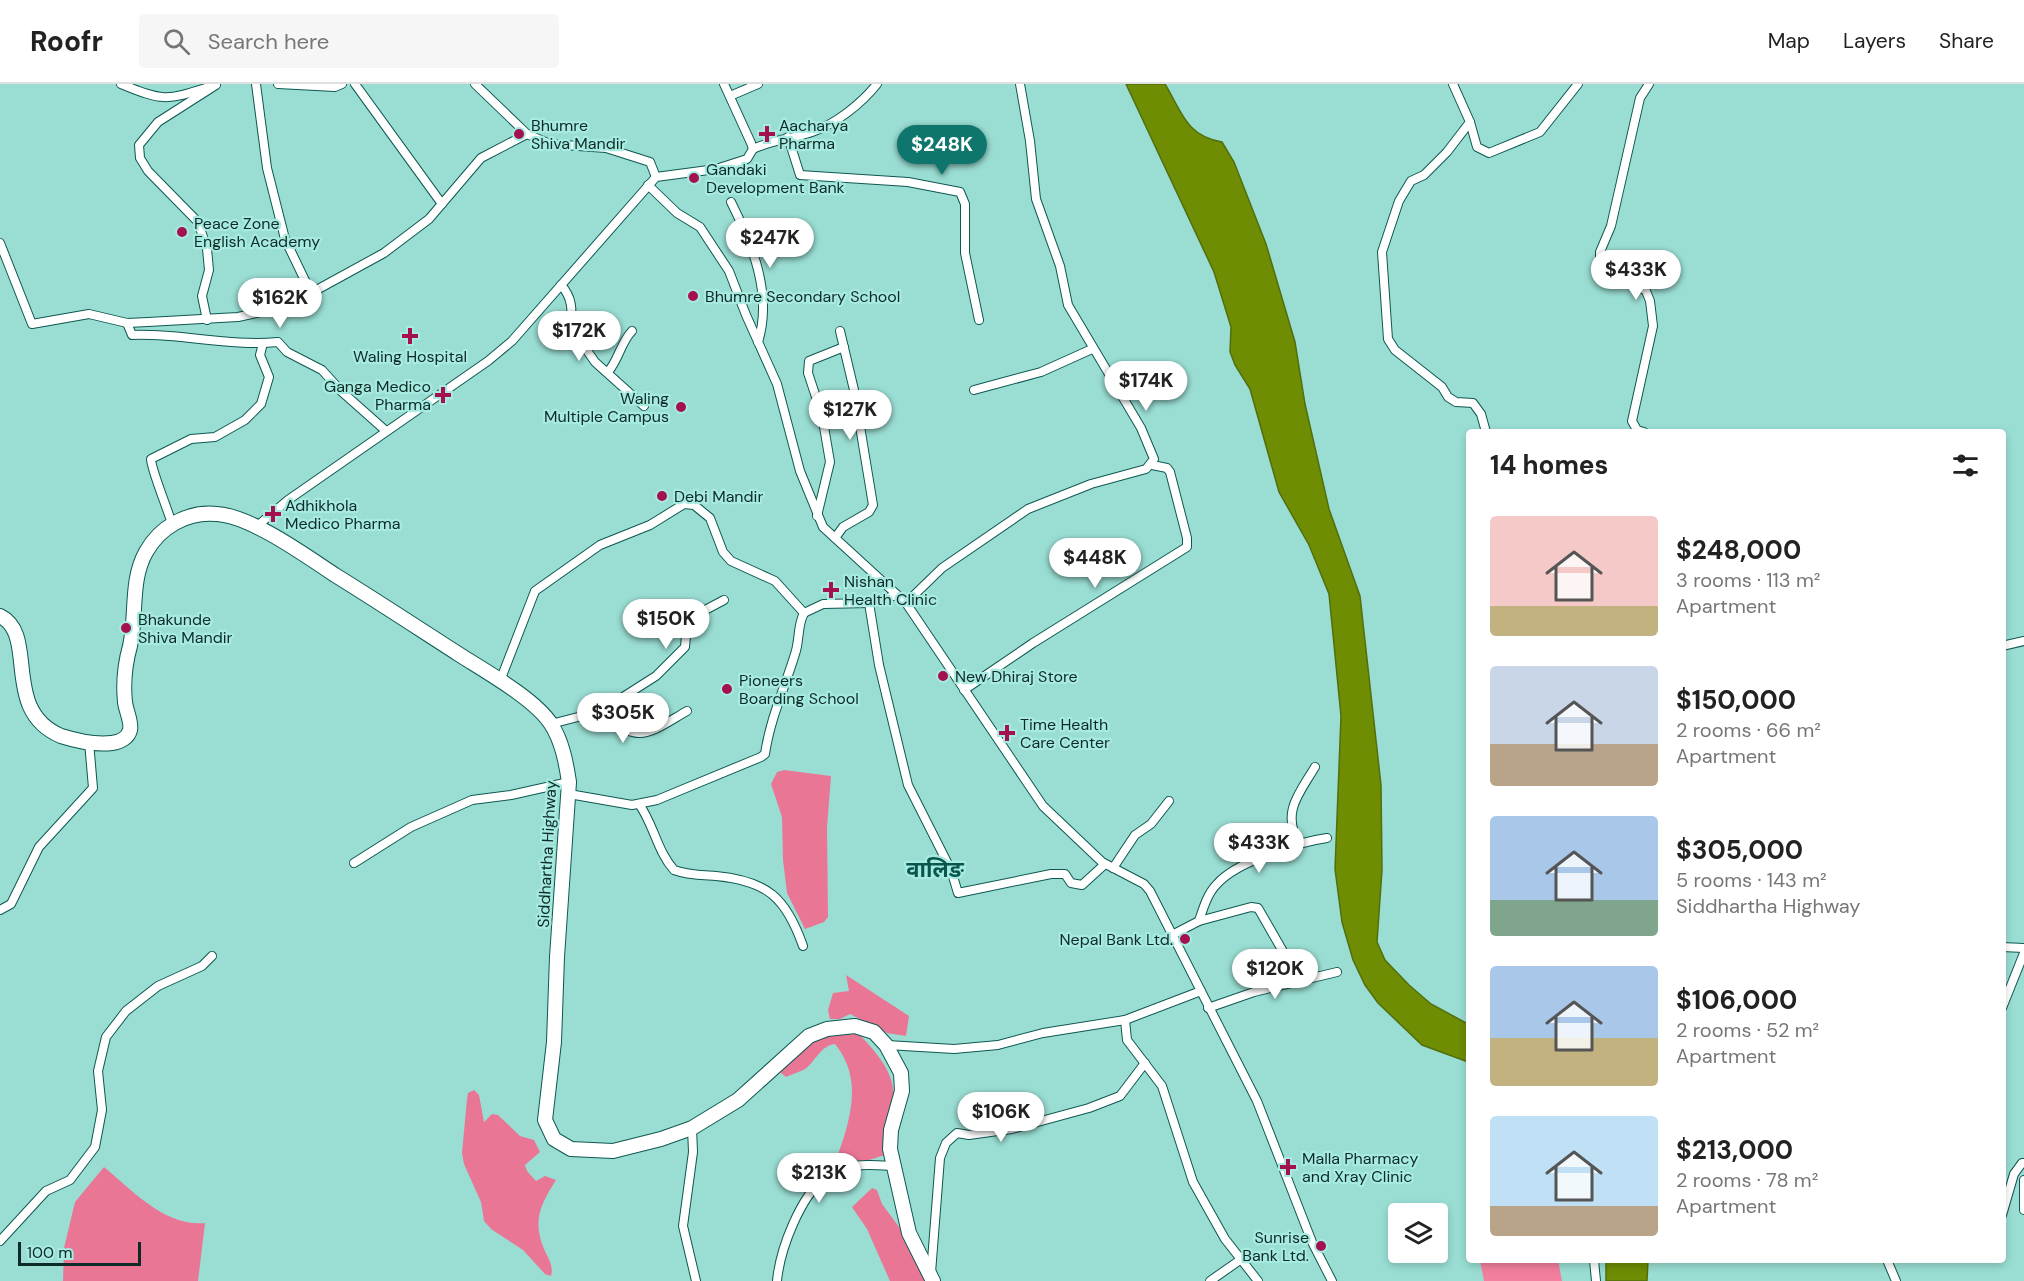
<!DOCTYPE html>
<html lang="en">
<head>
<meta charset="utf-8">
<style>
	body { margin:0; font-family:"DM Sans","Noto Sans Devanagari",sans-serif; background:#f6f6f6; color:#222; height:100vh; display:flex; flex-direction:column; font-size:22px; white-space:nowrap }
	* { box-sizing:border-box; margin:0 }
	p { font-size:20px; color:#767676 }
	.icon { flex:none; width:33px; height:33px; fill:none; stroke:currentColor; stroke-width:2; stroke-linecap:round; stroke-linejoin:round }
	.map { position:relative; flex:1; overflow:hidden }
	.sheet { position:absolute; left:1466px; top:345px; width:540px; height:834px; display:flex; flex-direction:column; background:#fff; border-radius:6px; box-shadow:0 3px 9px #0003 }
	.sheet>* { flex:none }
	.tools { position:absolute; left:1388px; top:1119px; display:grid; gap:12px }
	.tools a { display:grid; place-items:center; width:60px; height:60px; border-radius:6px; background:#fff; box-shadow:0 3px 9px #0003; font-size:30px }
	.scale { position:absolute; left:18px; bottom:15px; width:123px; box-sizing:border-box; padding-left:6px; border:3px solid #0e2a26; border-top:0; font-size:16px; line-height:21px; white-space:nowrap; color:#0e2a26; -webkit-text-stroke:4px #a7ebe0; paint-order:stroke }
	.price { position:absolute; translate:-50% -51px; padding:0 14px; border-radius:21px; background:#fff; color:#222; font-size:20px; line-height:39px; filter:drop-shadow(0 2px 3px #0008) }
	.price::after { content:''; position:absolute; left:50%; top:36px; width:18px; height:14px; margin-left:-9px; background:inherit; clip-path:polygon(0 0,100% 0,50% 100%) }
	.price.current { background:#0f766e; color:#fff }
	ul { padding:0; list-style:none }
	li { display:flex; align-items:center; gap:18px; height:150px; padding:0 24px }
	li span { display:grid; place-items:center; flex:none; width:168px; height:120px; border-radius:6px; color:#555 }
	li>.icon { margin-inline-start:auto }
	span .icon { width:72px; height:72px; fill:#fffc; stroke-width:1 }
	li b { font-size:26px }
	h2 { display:flex; justify-content:space-between; align-items:center; height:72px; padding:0 24px; font-size:26px }
	header { display:flex; align-items:center; gap:36px; box-sizing:border-box; height:84px; padding:0 30px; background:#fff; border-bottom:2px solid #e0e0e0 }
	header strong { font-size:28px }
	nav { display:flex; gap:33px; margin-inline-start:auto; font-size:21px }
	.search { width:420px; height:54px; background:#f6f6f6; display:flex; align-items:center; gap:15px; box-sizing:border-box; padding:0 21px; border-radius:6px; color:#767676; font-size:22px }
	.map>svg:first-child { display:block }
	.green { fill:#f27f9e }
	.forest { fill:#ea7696 }
	.water { fill:#6e8d03; stroke:#516f0e; stroke-width:1.5 }
	.lines { fill:none; stroke-linecap:round; stroke-linejoin:round }
	.street-casing { stroke:#0d5850; stroke-width:10 }
	.highway-casing { stroke:#0d5850; stroke-width:16 }
	.street { stroke:#fff; stroke-width:8 }
	.highway { stroke:#fff; stroke-width:14 }
	.poi-dot { fill:#a4114f; stroke:#a7ebe0; stroke-width:2 }
	.labels { text-anchor:middle; dominant-baseline:central; stroke-width:4.5; stroke-linejoin:round; paint-order:stroke }
	.poi-label { font-size:16px; fill:#0e2a26; stroke:#a7ebe0; text-anchor:start }
	.street-label { font-size:16px; fill:#0e2a26; stroke:#a7ebe0 }
	.district-label { font-size:22px; font-weight:bold; fill:#09564e; stroke:#a7ebe0 }
</style>
</head>
<body>
<header>
<strong>Roofr</strong>
<div class="search"><svg class="icon" aria-label="search" viewBox="0 0 24 24"><circle cx="10" cy="10" r="6"/><path d="M15 15l6 6"/></svg>Search here</div>
<nav><a>Map</a><a>Layers</a><a>Share</a></nav>
</header>
<div class="map">
<svg width="2024" height="1197" viewBox="0 0 2024 1197">
	<rect width="100%" height="100%" fill="#9aded3"/>
	<polygon class="green" points="1480,1176 1558,1176 1562,1197 1484,1197"/>
	<g class="forest">
		<polygon points="784,686 831,692 827,744 828,833 824,838 805,845 787,809 783,776 782,733 771,700 777,688"/>
		<polygon points="846,891 909,932 906,952 887,949 850,930 840,935 830,935 828,926 833,909 849,907"/>
		<path d="M824,949l35,1c46,48 37,60 26,121l-19,6 -30,-1c14,-38 28,-81 -1,-116 -15,2 -19,17 -30,25 -5,3 -13,5 -19,8l-10,-8z"/>
		<path d="M474,1006l5,5 5,27 8,-8 6,1 22,21 14,4 6,12 -15,13 2,6 9,10 9,-5 11,4c-15,24 -24,40 -12,69 4,9 10,17 7,27l-6,-2 -22,-24 -32,-21 -7,-8 -3,-19 -17,-38 -2,-11 5,-54 1,-6z"/>
		<path d="M104,1083c28,23 61,60 101,56l-7,58h-135l1,-33 11,-46z"/>
		<polygon points="872,1104 877,1106 882,1120 902,1147 925,1197 890,1197 867,1145 852,1123"/>
	</g>
	<g class="water">
		<path d="M1126,0h39c17,28 21,52 57,58l12,20 32,82 29,98 10,62 24,105 31,87 21,189 1,85 -5,72 8,18 24,25 22,19 37,20v38l-46,-17 -44,-42 -13,-18 -12,-25 -11,-38 -7,-53 6,-153 -12,-122 -20,-49 -30,-53 -29,-103 -15,-24 -5,-13 1,-25 -17,-55z"/>
		<polygon points="1606,1176 1648,1176 1647,1197 1606,1197"/>
	</g>
	<g class="lines">
		<defs>
			<g id="street">
				<path d="M121,0c42,17 44,17 88,3"/>
				<polyline points="256,0 267,84 285,155 311,209"/>
				<polyline points="278,0 335,3 342,0"/>
				<polyline points="355,0 442,120"/>
				<polyline points="475,0 527,50 550,60 606,64 650,78 656,93"/>
				<polyline points="1453,0 1470,38 1447,68 1424,91 1411,97 1399,117 1382,168 1388,255 1395,266 1442,303 1448,313 1456,318 1473,319 1481,330 1486,348"/>
				<polyline points="730,12 758,0"/>
				<polyline points="1470,38 1477,63 1489,69 1540,48 1578,0"/>
				<polyline points="788,53 800,91 908,98 960,108 965,120 965,169 979,236"/>
				<path d="M753,65c19,-9 39,-10 59,-17 24,-8 50,-29 65,-48"/>
				<polyline points="648,101 677,129 700,143 729,187 746,231 777,300 800,387 823,443 906,519 1043,722 1102,778 1144,800 1150,807 1257,1017 1312,1158 1332,1197"/>
				<path d="M731,118c21,42 42,92 27,140"/>
				<polyline points="0,159 32,240 89,230 127,239 148,238 238,233 270,226 311,209 384,169 429,135 481,74 527,50"/>
				<path d="M561,201c11,12 12,25 9,41l25,36 49,44"/>
				<polyline points="207,236 202,212 209,186 207,165 198,138 148,87 140,74 139,61 158,38 216,1"/>
				<path d="M127,239l5,12c49,-2 98,12 146,7l9,10 35,18 19,21 45,40"/>
				<path d="M608,288c11,-13 13,-30 24,-41"/>
				<polyline points="974,306 1041,288 1092,265"/>
				<polyline points="1644,348 1637,346 1632,337 1653,242 1650,217 1646,207 1624,192 1607,188 1600,180 1600,168 1611,142 1640,14 1649,0"/>
				<polyline points="817,432 830,378 822,331 808,289 809,277 844,263"/>
				<path d="M172,440c-4,-14 -21,-55 -21,-65l40,-20 24,-2 30,-17 16,-16 8,-27 -9,-22 3,-12"/>
				<polyline points="256,443 288,416 488,277 512,257 656,93 716,85 747,75 753,65 751,59 724,0"/>
				<polyline points="835,454 843,443 869,428 873,421 854,306 840,247"/>
				<polyline points="869,519 879,581 908,701 951,786 958,809 1051,790 1065,790 1071,799 1082,801 1105,780"/>
				<polyline points="906,519 942,484 1028,425 1091,400 1146,385 1154,375 1141,344 1068,221 1060,182 1036,115 1030,57 1020,0"/>
				<polyline points="2002,562 2024,557"/>
				<polyline points="500,597 535,507 600,461 650,441 684,420 694,421 710,434 723,468 731,477 775,497 804,529 823,520 869,519 897,511"/>
				<polyline points="964,606 1033,559 1187,463 1187,454 1170,388 1167,384 1152,381"/>
				<polyline points="601,627 656,592 685,563 687,540 692,533 724,516"/>
				<path d="M551,640l50,-13c36,36 48,22 86,0"/>
				<path d="M569,710l63,11 25,-5 104,-43 4,-3c5,-35 20,-67 30,-100 5,-14 2,-28 9,-41"/>
				<path d="M639,720c15,21 18,47 35,66 13,5 28,5 42,6 52,5 70,22 87,70"/>
				<path d="M1298,758c-16,-31 1,-48 17,-75"/>
				<polyline points="354,779 411,743 472,716 511,711 569,698"/>
				<polyline points="1113,784 1135,751 1151,740 1169,717"/>
				<polyline points="0,826 11,820 39,763 93,704 89,658"/>
				<path d="M1199,837c4,-12 8,-27 18,-37 19,-22 81,-42 110,-46"/>
				<polyline points="1172,851 1199,837 1251,823 1258,824 1285,871 1308,894"/>
				<polyline points="2002,863 2024,864"/>
				<polyline points="1208,924 1254,908 1337,888"/>
				<polyline points="2002,924 2024,869"/>
				<polyline points="1125,936 1127,956 1162,1002 1193,1098 1225,1155 1258,1197"/>
				<polyline points="887,961 954,965 998,961 1043,949 1125,936 1201,907"/>
				<polyline points="692,1044 693,1068 683,1142 696,1197"/>
				<polyline points="2024,1096 2024,1126"/>
				<polyline points="2002,1131 2014,1090 2022,1079 2024,1079"/>
				<polyline points="0,1157 46,1107 70,1096 95,1063 102,1026 98,987 106,953 126,927 158,902 202,882 212,872"/>
				<polyline points="1594,1176 1596,1197"/>
				<polyline points="1887,1176 1896,1197"/>
				<polyline points="931,1189 940,1074 946,1059 957,1049 969,1051 1012,1045 1089,1024 1120,1012 1145,979"/>
				<path d="M777,1197c3,-32 23,-84 49,-105 18,-14 47,-11 68,-10"/>
				<polyline points="1210,1197 1240,1176"/>
			</g>
			<path id="highway" d="M0,532c39,19 0,94 61,120 16,5 35,9 51,7 8,-1 16,-5 18,-13 2,-8 -4,-19 -5,-28 -2,-19 0,-38 5,-56 7,-30 0,-66 16,-94 14,-25 41,-41 71,-38 34,2 89,42 118,61 42,26 83,53 125,80 25,16 75,44 91,69 11,17 15,38 18,58l-12,175 -3,85 -9,78 9,19 17,10 42,2 48,-12 31,-11 46,-28 71,-64 18,-7 28,-3 19,6 12,13 15,28 1,18 -11,39 -1,19 19,84 24,48"/>
		</defs>
		<use href="#street" class="street-casing"/>
		<use href="#highway" class="highway-casing"/>
		<use href="#street" class="street"/>
		<use href="#highway" class="highway"/>
	</g>
	<g class="poi-dot">
		<circle cx="519" cy="50" r="6"/>
		<path d="M764 41h6v6h6v6h-6v6h-6v-6h-6v-6h6z"/>
		<circle cx="694" cy="94" r="6"/>
		<circle cx="182" cy="148" r="6"/>
		<circle cx="693" cy="212" r="6"/>
		<path d="M407 243h6v6h6v6h-6v6h-6v-6h-6v-6h6z"/>
		<path d="M440 302h6v6h6v6h-6v6h-6v-6h-6v-6h6z"/>
		<circle cx="681" cy="323" r="6"/>
		<circle cx="662" cy="412" r="6"/>
		<path d="M270 421h6v6h6v6h-6v6h-6v-6h-6v-6h6z"/>
		<path d="M828 497h6v6h6v6h-6v6h-6v-6h-6v-6h6z"/>
		<circle cx="126" cy="544" r="6"/>
		<circle cx="943" cy="592" r="6"/>
		<circle cx="727" cy="605" r="6"/>
		<path d="M1004 640h6v6h6v6h-6v6h-6v-6h-6v-6h6z"/>
		<circle cx="1185" cy="855" r="6"/>
		<path d="M1285 1074h6v6h6v6h-6v6h-6v-6h-6v-6h6z"/>
		<circle cx="1321" cy="1162" r="6"/>
	</g>
	<g class="labels">
		<g class="poi-label">
			<text x="531" y="41">Bhumre<tspan x="531" dy="18">Shiva Mandir</tspan></text>
			<text x="779" y="41">Aacharya<tspan x="779" dy="18">Pharma</tspan></text>
			<text x="706" y="85">Gandaki<tspan x="706" dy="18">Development Bank</tspan></text>
			<text x="194" y="139">Peace Zone<tspan x="194" dy="18">English Academy</tspan></text>
			<text x="705" y="212">Bhumre Secondary School</text>
			<text x="410" y="272" text-anchor="middle">Waling Hospital</text>
			<text x="431" y="302" text-anchor="end">Ganga Medico<tspan x="431" dy="18">Pharma</tspan></text>
			<text x="669" y="314" text-anchor="end">Waling<tspan x="669" dy="18">Multiple Campus</tspan></text>
			<text x="674" y="412">Debi Mandir</text>
			<text x="285" y="421">Adhikhola<tspan x="285" dy="18">Medico Pharma</tspan></text>
			<text x="844" y="497">Nishan<tspan x="844" dy="18">Health Clinic</tspan></text>
			<text x="138" y="535">Bhakunde<tspan x="138" dy="18">Shiva Mandir</tspan></text>
			<text x="955" y="592">New Dhiraj Store</text>
			<text x="739" y="596">Pioneers<tspan x="739" dy="18">Boarding School</tspan></text>
			<text x="1020" y="640">Time Health<tspan x="1020" dy="18">Care Center</tspan></text>
			<text x="1173" y="855" text-anchor="end">Nepal Bank Ltd.</text>
			<text x="1302" y="1074">Malla Pharmacy<tspan x="1302" dy="18">and Xray Clinic</tspan></text>
			<text x="1309" y="1153" text-anchor="end">Sunrise<tspan x="1309" dy="18">Bank Ltd.</tspan></text>
		</g>
		<g class="street-label">
			<text transform="translate(547 770) rotate(-87)">Siddhartha Highway</text>
		</g>
		<g class="district-label">
			<text x="935" y="785">वालिङ</text>
		</g>
	</g>
</svg>
<div class="tools">
<a><svg class="icon" aria-label="layers" viewBox="0 0 24 24"><path d="M12 4l9 5-9 5-9-5zM3 14l9 5 9-5"/></svg></a>
</div>
<div class="scale">100 m</div>
<b class="price current" style="left:942px;top:92px">$248K</b>
<b class="price" style="left:770px;top:185px">$247K</b>
<b class="price" style="left:1636px;top:217px">$433K</b>
<b class="price" style="left:280px;top:245px">$162K</b>
<b class="price" style="left:579px;top:278px">$172K</b>
<b class="price" style="left:1146px;top:328px">$174K</b>
<b class="price" style="left:850px;top:357px">$127K</b>
<b class="price" style="left:1095px;top:505px">$448K</b>
<b class="price" style="left:666px;top:566px">$150K</b>
<b class="price" style="left:623px;top:660px">$305K</b>
<b class="price" style="left:1259px;top:790px">$433K</b>
<b class="price" style="left:1275px;top:916px">$120K</b>
<b class="price" style="left:1001px;top:1059px">$106K</b>
<b class="price" style="left:819px;top:1120px">$213K</b>
<section class="sheet">
<h2>14 homes<svg class="icon" aria-label="filters" viewBox="0 0 24 24"><path d="M4 7h16M4 17h16"/><circle cx="9" cy="7" r="2"/><circle cx="15" cy="17" r="2"/></svg></h2>
<ul>
<li><span style="background:linear-gradient(#f6c9c9 75%,#c2b280 0)"><svg class="icon" aria-label="home" viewBox="0 0 24 24"><path d="M3 11l9-7 9 7M6 9v11h12V9"/></svg></span><div><b>$248,000</b><p>3 rooms · 113 m²</p><p>Apartment</p></div></li>
<li><span style="background:linear-gradient(#c9d6e8 65%,#b9a48a 0)"><svg class="icon" aria-label="home" viewBox="0 0 24 24"><path d="M3 11l9-7 9 7M6 9v11h12V9"/></svg></span><div><b>$150,000</b><p>2 rooms · 66 m²</p><p>Apartment</p></div></li>
<li><span style="background:linear-gradient(#a9c7e8 70%,#7fa58c 0)"><svg class="icon" aria-label="home" viewBox="0 0 24 24"><path d="M3 11l9-7 9 7M6 9v11h12V9"/></svg></span><div><b>$305,000</b><p>5 rooms · 143 m²</p><p>Siddhartha Highway</p></div></li>
<li><span style="background:linear-gradient(#a9c7e8 60%,#c2b280 0)"><svg class="icon" aria-label="home" viewBox="0 0 24 24"><path d="M3 11l9-7 9 7M6 9v11h12V9"/></svg></span><div><b>$106,000</b><p>2 rooms · 52 m²</p><p>Apartment</p></div></li>
<li><span style="background:linear-gradient(#bfe0f5 75%,#b9a48a 0)"><svg class="icon" aria-label="home" viewBox="0 0 24 24"><path d="M3 11l9-7 9 7M6 9v11h12V9"/></svg></span><div><b>$213,000</b><p>2 rooms · 78 m²</p><p>Apartment</p></div></li>
</ul>
</section>
</div>
</body>
</html>
